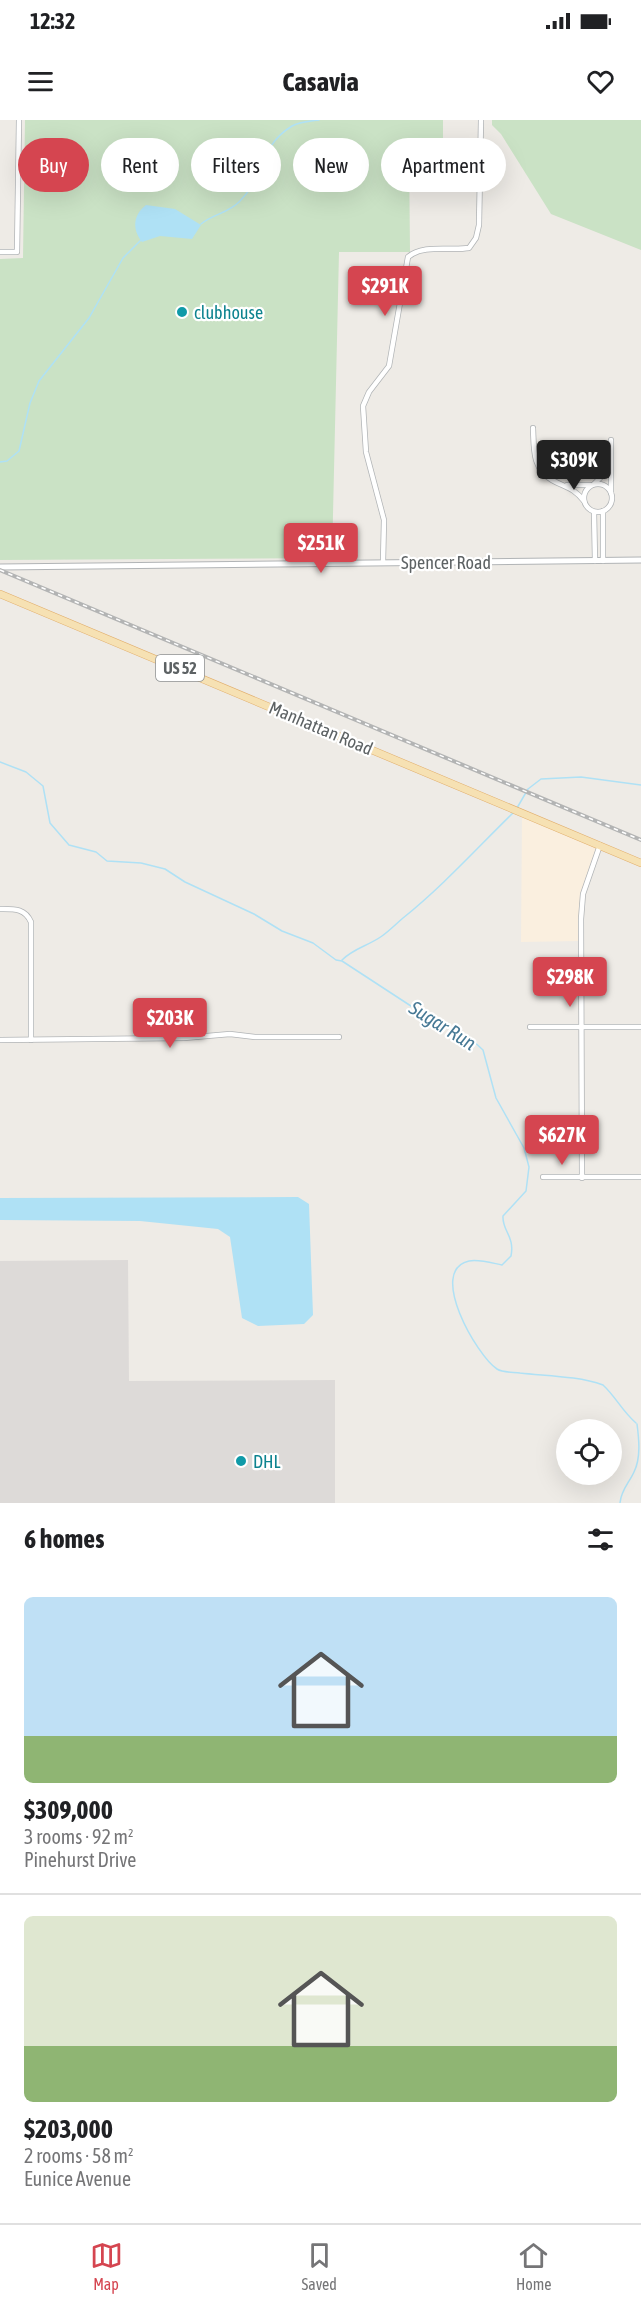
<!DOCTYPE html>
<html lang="en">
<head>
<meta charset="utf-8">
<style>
	body { margin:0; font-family:"Asap Condensed",sans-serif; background:#f6f6f6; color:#202124; height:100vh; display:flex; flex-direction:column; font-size:22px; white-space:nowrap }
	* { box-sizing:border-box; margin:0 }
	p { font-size:20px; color:#757577 }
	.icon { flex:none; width:33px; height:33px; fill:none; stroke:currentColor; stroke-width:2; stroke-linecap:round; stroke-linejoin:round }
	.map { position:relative; height:1383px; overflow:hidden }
	.drawer { display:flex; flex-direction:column; background:#fff; flex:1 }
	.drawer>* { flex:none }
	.hud { position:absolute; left:18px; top:18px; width:606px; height:54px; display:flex; gap:12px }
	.tools { position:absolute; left:556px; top:1299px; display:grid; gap:12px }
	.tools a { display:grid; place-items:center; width:66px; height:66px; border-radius:50%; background:#fff; box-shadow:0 6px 24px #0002; font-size:30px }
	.price { position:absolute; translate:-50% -51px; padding:0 14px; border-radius:6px; background:#d54550; color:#fff; font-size:20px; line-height:39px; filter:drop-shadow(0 2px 3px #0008) }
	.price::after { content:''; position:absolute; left:50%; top:36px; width:18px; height:14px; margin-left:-9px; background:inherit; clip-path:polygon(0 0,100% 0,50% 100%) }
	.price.current { background:#222; color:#fff }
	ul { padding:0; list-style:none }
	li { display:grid; align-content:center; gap:12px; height:318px; padding:0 24px }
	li+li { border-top:2px solid #e0e0e0 }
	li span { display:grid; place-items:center; height:186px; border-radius:9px; color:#555 }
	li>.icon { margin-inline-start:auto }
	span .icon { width:108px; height:108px; fill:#fffc; stroke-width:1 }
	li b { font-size:26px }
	h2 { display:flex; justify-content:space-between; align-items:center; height:72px; padding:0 24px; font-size:26px }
	.chip { padding:0 21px; border-radius:27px; background:#fff; box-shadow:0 6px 24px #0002; font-size:21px; line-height:54px }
	.chip.current { background:#d54550; color:#fff }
	.status { display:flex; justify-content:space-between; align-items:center; height:42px; padding:0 30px; background:#fff; direction:ltr }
	.status svg { height:16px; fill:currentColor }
	header { display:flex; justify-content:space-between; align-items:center; height:78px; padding:0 24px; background:#fff; font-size:27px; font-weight:700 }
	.dock { display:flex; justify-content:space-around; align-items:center; height:84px; border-top:2px solid #e0e0e0; background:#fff; font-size:16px; color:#757577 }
	.dock a { display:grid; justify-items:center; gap:3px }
	.dock .current { color:#d54550 }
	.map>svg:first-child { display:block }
	.commercial { fill:#faefdf }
	.industrial { fill:#dddad8 }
	.green { fill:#cae2c5 }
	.water { fill:#afe1f5 }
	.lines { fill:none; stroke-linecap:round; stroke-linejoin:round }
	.stream { stroke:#afe1f5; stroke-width:1.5 }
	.minor-casing { stroke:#b1b4b6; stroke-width:6 }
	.tertiary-casing { stroke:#b1b4b6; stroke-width:7 }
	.primary-casing { stroke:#e1ae6c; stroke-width:8 }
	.minor { stroke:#fff; stroke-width:4.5 }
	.tertiary { stroke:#fff; stroke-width:5 }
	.primary { stroke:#f6e1b3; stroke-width:7 }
	.rail-casing { stroke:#b3b4b4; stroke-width:4 }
	.rail { stroke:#fff; stroke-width:1.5; stroke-dasharray:4.5; stroke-linecap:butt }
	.culture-dot { fill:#0f9aa8; stroke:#fff; stroke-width:2 }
	.labels { text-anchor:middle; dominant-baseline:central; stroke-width:4.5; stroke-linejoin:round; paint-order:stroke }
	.shield { fill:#fff; stroke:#8e9192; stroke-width:1.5 }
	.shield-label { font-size:16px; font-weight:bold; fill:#5d6264 }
	.culture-label { font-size:18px; fill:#0d838f; stroke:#fff; text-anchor:start }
	.street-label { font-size:18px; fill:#5d6264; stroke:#fff }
	.water-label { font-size:20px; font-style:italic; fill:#477995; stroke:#fff }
</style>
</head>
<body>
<div class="status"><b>12:32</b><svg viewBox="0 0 49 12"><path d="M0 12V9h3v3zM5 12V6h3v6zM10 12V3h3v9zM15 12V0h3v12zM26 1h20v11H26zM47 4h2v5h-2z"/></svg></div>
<header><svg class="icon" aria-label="menu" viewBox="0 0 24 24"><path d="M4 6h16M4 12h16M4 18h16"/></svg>Casavia<svg class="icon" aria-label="heart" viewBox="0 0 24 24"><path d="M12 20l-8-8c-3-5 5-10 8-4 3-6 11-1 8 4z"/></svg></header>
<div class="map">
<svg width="641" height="1383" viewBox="0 0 641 1383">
	<rect width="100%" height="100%" fill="#eeebe6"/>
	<polygon class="commercial" points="522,695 597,727 581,774 579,821 521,822"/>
	<polygon class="industrial" points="128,1140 129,1261 335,1260 335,1383 0,1383 0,1141"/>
	<g class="green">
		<polygon points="25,0 443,0 443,29 409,29 410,132 339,132 332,438 0,440 0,139 23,138"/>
		<polygon points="492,0 641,0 641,130 551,94 501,14 492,5"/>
	</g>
	<g class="water">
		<path d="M146,85l29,4 26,16 -9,14 -32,-3 -18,6c-10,-13 -9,-27 4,-37z"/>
		<polygon points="298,1077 309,1084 313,1195 304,1204 258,1206 242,1198 230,1117 218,1109 140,1101 0,1100 0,1078"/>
	</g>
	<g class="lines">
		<g class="stream">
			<path d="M201,104c12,-10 28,-11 39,-23 25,-25 18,-54 52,-75 7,-4 19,-5 27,-6"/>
			<polyline points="0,342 7,341 19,331 30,283 39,261 89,198 123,138 141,120"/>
			<path d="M0,642l26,10 17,14 7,37 19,22 27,7 11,9 34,2 24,6 20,13 69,32 28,17 31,12 23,17 6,1 72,47 55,29 14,13 13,48 28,50 5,19 -3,24 -23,25c-1,15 12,20 8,40l-9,9c-10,-2 -23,-6 -33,-4 -42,9 8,95 28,108 6,4 17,3 23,4 27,3 58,3 83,12 13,12 19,26 33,38"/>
			<polyline points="517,688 528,669 541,659 581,657 641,665"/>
			<path d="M342,840c12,-12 26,-14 40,-24 7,-5 14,-12 21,-18 40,-32 75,-71 111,-106"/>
			<path d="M620,1383c1,-13 9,-20 14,-31 7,-14 5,-33 3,-48"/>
		</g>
		<defs>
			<g id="minor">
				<polyline points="0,132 17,132 19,0"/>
				<path d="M533,308c1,20 -1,41 19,52 14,8 21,7 32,21"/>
				<circle cx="598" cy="378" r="14"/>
				<polyline points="594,364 603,355 610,343"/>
				<polyline points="567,365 590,365"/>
				<polyline points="611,373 611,320"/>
				<polyline points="603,391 603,441"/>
				<polyline points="594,392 595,441"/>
				<path d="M383,442l1,-42 -18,-68 -3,-46 6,-14 20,-26 19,-109c15,-13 42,-6 61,-9l7,-10 3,-13 2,-105"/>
				<path d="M0,789c14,0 25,-1 31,13v118"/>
				<polyline points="530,907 641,907"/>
				<polyline points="0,920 184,918 230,914 255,917 339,917"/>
				<polyline points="543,1057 641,1057"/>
				<polyline points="582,1058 581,799 583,774 600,725"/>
			</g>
			<polyline id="tertiary" points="0,447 641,440"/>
			<polyline id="primary" points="0,474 641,743"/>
		</defs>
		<use href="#minor" class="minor-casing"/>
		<use href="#tertiary" class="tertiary-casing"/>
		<use href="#primary" class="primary-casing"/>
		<use href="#minor" class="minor"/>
		<use href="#tertiary" class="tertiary"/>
		<use href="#primary" class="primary"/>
		<defs>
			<polyline id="rail" points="0,450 641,720"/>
		</defs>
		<use href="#rail" class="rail-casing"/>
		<use href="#rail" class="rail"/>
	</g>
	<g class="culture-dot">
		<circle cx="182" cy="192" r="6"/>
		<circle cx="241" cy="1341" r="6"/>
	</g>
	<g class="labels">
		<rect class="shield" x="156" y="535" width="48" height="26" rx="4.5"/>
		<g class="shield-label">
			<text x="180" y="548">US 52</text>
		</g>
		<g class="culture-label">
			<text x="194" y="192">clubhouse</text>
			<text x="253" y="1341">DHL</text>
		</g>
		<g class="street-label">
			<text x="446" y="442">Spencer Road</text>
			<text transform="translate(321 608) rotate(23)">Manhattan Road</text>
		</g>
		<g class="water-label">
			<text transform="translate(443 905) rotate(32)">Sugar Run</text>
		</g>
	</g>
</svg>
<div class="tools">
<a><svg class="icon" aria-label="locate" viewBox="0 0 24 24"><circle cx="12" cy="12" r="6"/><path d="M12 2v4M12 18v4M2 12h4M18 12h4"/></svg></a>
</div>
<b class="price" style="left:385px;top:197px">$291K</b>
<b class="price current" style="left:574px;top:371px">$309K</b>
<b class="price" style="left:321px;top:454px">$251K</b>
<b class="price" style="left:570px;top:888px">$298K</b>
<b class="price" style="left:170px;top:929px">$203K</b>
<b class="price" style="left:562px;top:1046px">$627K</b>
<div class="hud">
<a class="chip current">Buy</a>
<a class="chip">Rent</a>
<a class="chip">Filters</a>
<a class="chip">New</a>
<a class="chip">Apartment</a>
</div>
</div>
<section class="drawer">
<h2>6 homes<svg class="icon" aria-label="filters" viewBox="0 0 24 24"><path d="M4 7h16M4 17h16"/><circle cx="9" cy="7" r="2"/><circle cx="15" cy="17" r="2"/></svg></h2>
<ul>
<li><span style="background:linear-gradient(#bfe0f5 75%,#8fb573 0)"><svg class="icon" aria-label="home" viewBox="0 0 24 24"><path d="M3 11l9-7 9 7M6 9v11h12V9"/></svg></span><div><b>$309,000</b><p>3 rooms · 92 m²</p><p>Pinehurst Drive</p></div></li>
<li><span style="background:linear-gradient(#dfe7d0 70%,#8fb573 0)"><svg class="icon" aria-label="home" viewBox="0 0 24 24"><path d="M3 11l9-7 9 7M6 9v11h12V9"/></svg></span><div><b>$203,000</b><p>2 rooms · 58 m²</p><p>Eunice Avenue</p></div></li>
</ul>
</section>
<nav class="dock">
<a class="current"><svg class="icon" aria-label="map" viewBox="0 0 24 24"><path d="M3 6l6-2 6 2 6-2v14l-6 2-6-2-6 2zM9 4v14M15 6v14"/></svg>Map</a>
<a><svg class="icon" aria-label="saved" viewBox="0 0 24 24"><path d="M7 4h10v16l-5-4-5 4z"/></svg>Saved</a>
<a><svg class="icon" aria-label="home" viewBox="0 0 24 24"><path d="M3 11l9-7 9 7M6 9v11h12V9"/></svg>Home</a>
</nav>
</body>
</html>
